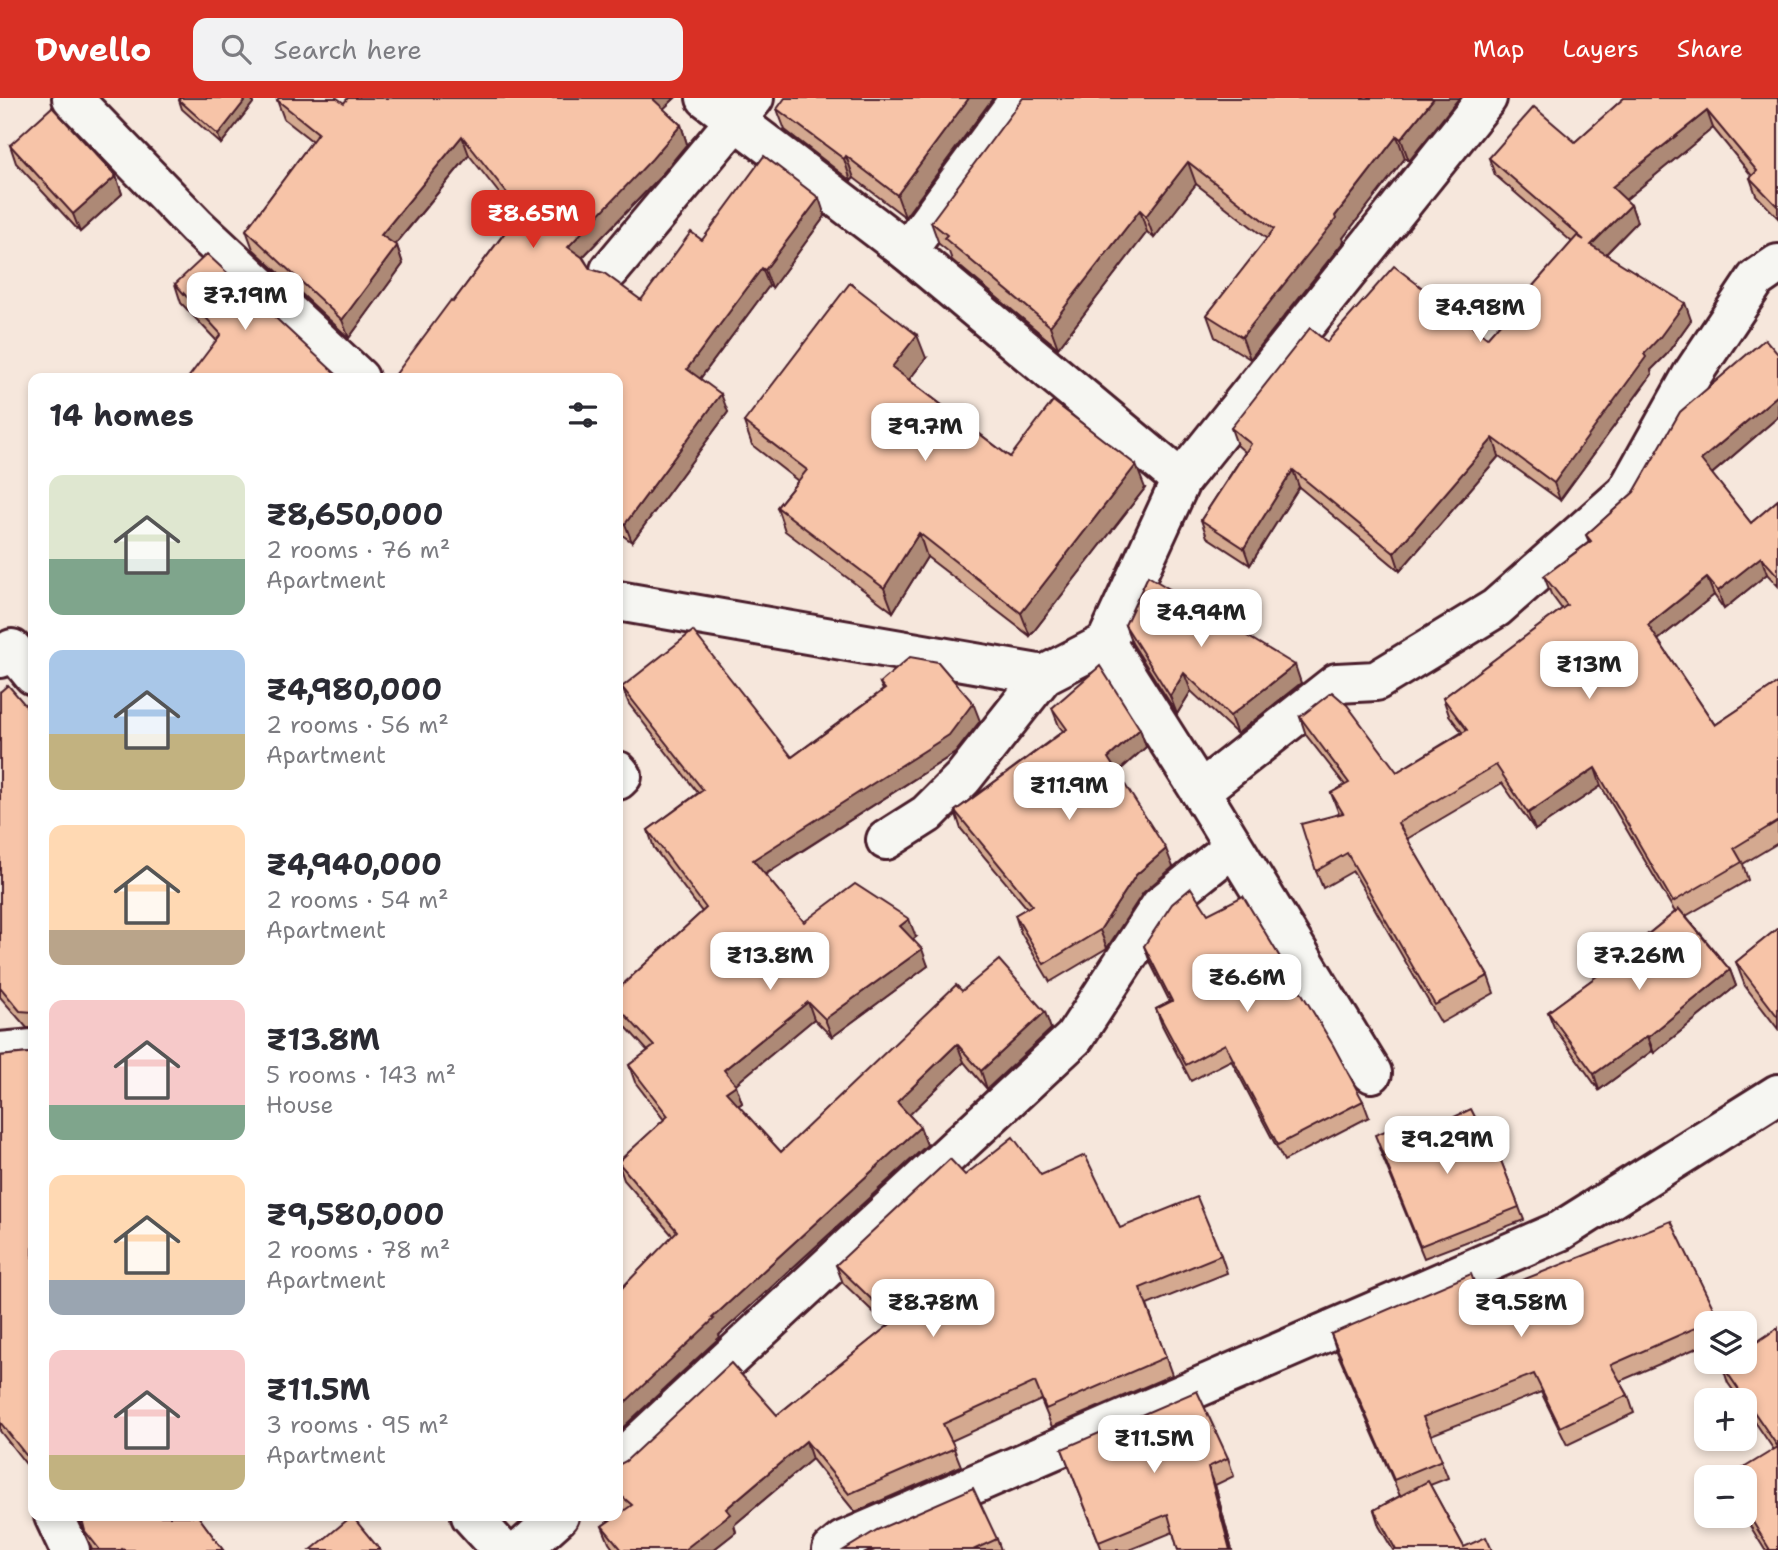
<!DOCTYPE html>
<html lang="en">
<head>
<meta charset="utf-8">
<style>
	body { margin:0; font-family:"Shantell Sans",sans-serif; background:#f2f2f3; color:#2b2b33; height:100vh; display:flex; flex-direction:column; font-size:26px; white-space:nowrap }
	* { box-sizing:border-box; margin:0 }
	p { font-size:23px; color:#7c7c81 }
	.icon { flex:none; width:38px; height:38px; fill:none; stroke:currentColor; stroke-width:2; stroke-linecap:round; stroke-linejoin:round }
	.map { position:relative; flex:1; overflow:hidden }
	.side { position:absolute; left:28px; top:275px; width:595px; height:1148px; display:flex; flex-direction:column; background:#fff; border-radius:14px; box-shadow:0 4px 10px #0003 }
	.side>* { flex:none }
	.fabs { position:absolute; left:1694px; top:1213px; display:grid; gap:14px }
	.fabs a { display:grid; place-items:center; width:63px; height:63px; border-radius:14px; background:#fff; box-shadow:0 4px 10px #0003; font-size:35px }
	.price { position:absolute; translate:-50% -60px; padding:0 16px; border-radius:14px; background:#fff; color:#222; font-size:23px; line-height:46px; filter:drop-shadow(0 2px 4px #0008) }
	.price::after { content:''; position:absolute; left:50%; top:42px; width:21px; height:16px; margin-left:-10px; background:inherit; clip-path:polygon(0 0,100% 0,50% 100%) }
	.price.selected { background:#d93025; color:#fff }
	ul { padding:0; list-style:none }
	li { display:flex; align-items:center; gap:21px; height:175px; padding:0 21px }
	li span { display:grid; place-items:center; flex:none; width:196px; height:140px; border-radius:14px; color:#555 }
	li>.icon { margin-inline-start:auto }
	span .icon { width:84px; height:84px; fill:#fffc; stroke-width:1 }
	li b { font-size:30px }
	h2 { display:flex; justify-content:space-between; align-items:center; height:84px; padding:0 21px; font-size:30px }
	header { display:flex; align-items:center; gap:42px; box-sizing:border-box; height:98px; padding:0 35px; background:#d93025; color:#fff }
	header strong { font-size:33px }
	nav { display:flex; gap:38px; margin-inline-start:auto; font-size:24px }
	.search { width:490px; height:63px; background:#f2f2f3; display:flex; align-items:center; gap:18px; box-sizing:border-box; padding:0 24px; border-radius:14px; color:#7c7c81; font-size:26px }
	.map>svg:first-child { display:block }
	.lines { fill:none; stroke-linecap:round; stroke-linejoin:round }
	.street-casing { stroke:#4a1f2b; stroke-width:44 }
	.secondary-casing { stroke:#4a1f2b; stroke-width:44 }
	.street { stroke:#f6f6f2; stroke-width:38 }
	.secondary { stroke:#f6f6f2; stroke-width:38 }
	.wall { fill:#d4a990; stroke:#4a1f2b; stroke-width:2 }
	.shaded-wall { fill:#ad8976; stroke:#4a1f2b; stroke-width:2 }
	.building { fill:#f7c4a8; stroke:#4a1f2b; stroke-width:2 }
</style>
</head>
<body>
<header>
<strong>Dwello</strong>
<div class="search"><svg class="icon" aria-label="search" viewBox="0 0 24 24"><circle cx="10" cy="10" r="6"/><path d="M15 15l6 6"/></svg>Search here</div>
<nav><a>Map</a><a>Layers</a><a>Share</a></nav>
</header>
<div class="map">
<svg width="1778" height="1452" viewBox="0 0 1778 1452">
	<rect width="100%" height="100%" fill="#f6e7dc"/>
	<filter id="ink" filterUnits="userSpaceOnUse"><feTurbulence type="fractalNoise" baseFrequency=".0143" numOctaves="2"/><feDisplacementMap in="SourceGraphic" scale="14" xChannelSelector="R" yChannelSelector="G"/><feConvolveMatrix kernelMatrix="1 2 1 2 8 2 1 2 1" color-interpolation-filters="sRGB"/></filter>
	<g filter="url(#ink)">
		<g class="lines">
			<defs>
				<g id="street">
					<polyline points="72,0 197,129 359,280"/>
					<polyline points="706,0 907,153 1181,382"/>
					<polyline points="907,153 1020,0"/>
					<polyline points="610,172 754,0"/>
					<polyline points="1106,545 1200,693 1372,975"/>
					<polyline points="618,673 622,678 618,682"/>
					<polyline points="1200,693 1337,585 1376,583 1496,510 1626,395 1692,277 1756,181 1778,166"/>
					<polyline points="886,742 927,716 963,680 1044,577"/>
					<polyline points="0,954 33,951"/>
					<polyline points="618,1364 1074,940 1161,807 1233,749"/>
					<polyline points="54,1418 70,1452"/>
					<polyline points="471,1418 502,1452"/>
					<polyline points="521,1452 559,1418"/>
					<polyline points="832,1452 843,1443 1560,1133 1778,996"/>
				</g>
				<g id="secondary">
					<polyline points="618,503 1044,577 1106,545 1181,382 1487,0"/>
					<polyline points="0,560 12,551 33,577"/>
				</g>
			</defs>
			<use href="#street" class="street-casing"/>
			<use href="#secondary" class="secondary-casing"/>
			<use href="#street" class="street"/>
			<use href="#secondary" class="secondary"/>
		</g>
		<g class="wall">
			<polygon points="180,0 252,0 253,5 221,46 182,11 179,2"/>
			<polygon points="348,0 675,0 663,11 681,27 687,46 659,80 583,159 590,171 641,202 702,142 825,118 772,190 769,188 700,281 728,314 632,444 618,434 618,280 453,204 517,118 469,57 395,147 397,148 403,166 349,240 253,151 246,132 312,43 284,21 277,2 344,5"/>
			<polygon points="993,0 905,119 854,80 851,83 785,32 777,11"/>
			<polygon points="1459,0 1409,63 1405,60 1343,140 1344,143 1250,261 1215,239 1207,217 1267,141 1196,86 1154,140 1147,134 1058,250 952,162 949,154 939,146 931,124"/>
			<polygon points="1624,0 1778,0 1778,120 1756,97 1750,80 1752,78 1713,30 1625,102 1631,107 1637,124 1606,156 1691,222 1666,257 1651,272 1652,276 1560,402 1499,358 1400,473 1299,389 1250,467 1207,439 1201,422 1245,354 1237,347 1231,330 1327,244 1487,240 1572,144 1495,77 1489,60 1575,44"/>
			<polygon points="10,47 116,78 122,96 80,134 16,65"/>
			<polygon points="175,186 337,277 216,242 181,205"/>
			<polygon points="1778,256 1778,319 1712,376 1751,425 1778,402 1778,488 1767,476 1724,511 1714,497 1658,542 1715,627 1778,585 1778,745 1743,766 1748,782 1686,818 1730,872 1736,888 1654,955 1652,953 1599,992 1554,929 1548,914 1597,878 1675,814 1601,688 1535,732 1502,685 1407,741 1488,878 1494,895 1441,925 1353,773 1323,790 1316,773 1339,716 1331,695 1345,687 1306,637 1300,619 1397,674 1462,634 1449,617 1443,600 1562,511 1551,496 1544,478 1589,444 1586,437 1634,394"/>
			<polygon points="926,260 909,282 1010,359 1145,390 1030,538 927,459 893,514 785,433 777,409 798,383 752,347 744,324"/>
			<polygon points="1125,527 1301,585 1237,636 1191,593 1177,616 1132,545"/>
			<polygon points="880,585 980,623 955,655 765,777 804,824 916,839 913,841 928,868 832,939 814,921 735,986 742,1005 738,1008 781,1054 962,893 1051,931 987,991 964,964 909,1017 920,1029 927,1047 719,1237 720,1239 618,1334 618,1191 619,1193 673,1138 624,1082 618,1064 664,1022 635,984 629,967 648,953 618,920 618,891 702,814 654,750 648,732 698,695 629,606 622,589 792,659 883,592"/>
			<polygon points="0,594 33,616 33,930 27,930 0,899"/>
			<polygon points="1052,610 1140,631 1146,649 1117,675 1173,769 1143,795 1107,850 1050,884 1021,835 1015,817 1027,810 961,731 955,713 1063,633 1059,628"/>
			<polygon points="1208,816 1363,1003 1369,1019 1284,1063 1231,962 1191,983 1162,927 1156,911 1170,904 1150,864 1144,848"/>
			<polygon points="1778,830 1778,931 1745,888 1736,864"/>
			<polygon points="33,953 33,1375 0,1333 0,958 29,955"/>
			<polygon points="1416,1037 1489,1047 1494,1045 1524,1122 1424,1160 1379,1050"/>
			<polygon points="965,1077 1041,1077 1120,1130 1221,1157 1227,1175 1147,1207 1172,1277 1052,1329 1041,1302 951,1343 961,1368 855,1414 812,1361 734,1427 736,1434 713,1452 614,1452 609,1445 602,1428 624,1412 618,1407 618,1367 777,1317 888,1228 843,1185 836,1167"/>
			<polygon points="1480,1199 1718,1220 1720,1225 1706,1225 1706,1246 1620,1283 1628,1297 1634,1315 1567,1347 1541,1294 1431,1337 1448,1380 1430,1387 1464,1449 1492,1452 1393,1452 1379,1428 1374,1412 1400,1398 1337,1254 1331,1236"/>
			<polygon points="1778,1230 1778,1452 1765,1452 1744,1418 1745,1379 1774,1352 1745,1309 1745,1302 1740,1302 1728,1285 1722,1267"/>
			<polygon points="1062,1351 1228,1360 1234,1378 1215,1387 1232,1452 1178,1452 1173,1434 1129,1452 1102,1452"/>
			<polygon points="78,1418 198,1418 223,1452 92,1452"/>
			<polygon points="997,1441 1001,1452 844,1452"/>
		</g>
		<g class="shaded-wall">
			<polygon points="247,0 252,0 253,5 221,46 218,37"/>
			<polygon points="651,0 675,0 657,17"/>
			<polygon points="969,0 993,0 905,119 897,97"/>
			<polygon points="1434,0 1459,0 1409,63 1401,41"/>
			<polygon points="1707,13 1713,30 1619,107 1612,89"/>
			<polygon points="681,27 687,46 659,80 575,167 568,149"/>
			<polygon points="462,38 469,57 388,155 381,137"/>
			<polygon points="1397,38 1405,60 1343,140 1344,143 1250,261 1242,239"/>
			<polygon points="846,58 854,80 851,83 844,61"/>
			<polygon points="1188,64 1196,86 1154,140 1146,118"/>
			<polygon points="116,78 122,96 80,134 73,116"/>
			<polygon points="819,100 825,118 772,190 765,172"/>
			<polygon points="1631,107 1637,124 1598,164 1591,147"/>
			<polygon points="1140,112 1147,134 1058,250 1050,228"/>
			<polygon points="397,148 403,166 349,240 342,222"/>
			<polygon points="762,170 769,188 693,290 687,271"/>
			<polygon points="1685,205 1691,222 1666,257 1651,272 1652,276 1560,402 1554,385 1644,256"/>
			<polygon points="917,237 926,260 900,293 892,269"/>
			<polygon points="721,296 728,314 632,444 625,426"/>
			<polygon points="1778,297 1778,319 1707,380 1701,362"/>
			<polygon points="1493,340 1499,358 1400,473 1394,455"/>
			<polygon points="1136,367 1145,390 1030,538 1021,515"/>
			<polygon points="1293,372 1299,389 1250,467 1244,450"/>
			<polygon points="919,435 927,459 893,514 884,490"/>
			<polygon points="1761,459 1767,476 1724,511 1718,493"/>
			<polygon points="1707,480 1714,497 1654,545 1648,527"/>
			<polygon points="1295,567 1301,585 1237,636 1230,618"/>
			<polygon points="1184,575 1191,593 1177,616 1170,598"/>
			<polygon points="973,605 980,623 955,655 759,780 753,762"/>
			<polygon points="1140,631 1146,649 1114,677 1108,660"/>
			<polygon points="1595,670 1601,688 1535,732 1528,715"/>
			<polygon points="1166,751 1173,769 1143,795 1107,850 1100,832 1136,777"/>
			<polygon points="909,821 916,839 907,845 900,828"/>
			<polygon points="922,851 928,868 832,939 825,921"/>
			<polygon points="1730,872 1736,888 1654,955 1648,939"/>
			<polygon points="808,904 814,921 731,990 724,972"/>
			<polygon points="1045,914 1051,931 987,991 981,973"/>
			<polygon points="1647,938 1652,953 1599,992 1594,976"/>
			<polygon points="957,946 964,964 904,1022 897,1004"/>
			<polygon points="736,987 742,1005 732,1012 726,994"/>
			<polygon points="920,1029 927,1047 719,1237 720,1239 618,1334 618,1311 712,1220"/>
			<polygon points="806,1343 812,1361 734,1427 736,1434 713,1452 684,1452 726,1411"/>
			<polygon points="1208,1369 1215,1387 1232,1452 1230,1452"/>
		</g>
		<g class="building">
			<polygon points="180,0 247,0 218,37 179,2"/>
			<polygon points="279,0 337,0 344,5 348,0 652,0 681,27 652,61 568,149 582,159 590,171 604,175 641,202 691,134 702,142 764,58 819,100 765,172 762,170 687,271 721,296 625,426 618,421 618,280 393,280 451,202 453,204 521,113 462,38 381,137 397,148 342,222 246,132 318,35 277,2"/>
			<polygon points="785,0 969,0 897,97 846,58 844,61 777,11"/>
			<polygon points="1023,0 1434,0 1401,41 1397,38 1335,118 1336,121 1242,239 1207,217 1274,131 1188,64 1146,118 1140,112 1050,228 944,140 947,137 931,124"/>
			<polygon points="1624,0 1778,0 1778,109 1750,80 1757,73 1707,13 1612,89 1631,107 1591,147 1685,205 1660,239 1644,256 1646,259 1554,385 1493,340 1394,455 1293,372 1244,450 1201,422 1251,346 1231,330 1310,230 1327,244 1394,168 1487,240 1577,138 1584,142 1489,60 1534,9 1575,44"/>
			<polygon points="52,9 116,78 73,116 10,47"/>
			<polygon points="207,156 337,277 342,280 188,280 221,236 175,186"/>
			<polygon points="850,185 917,237 892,269 1010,359 1053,303 1136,367 1021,515 919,435 884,490 777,409 807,372 744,324"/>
			<polygon points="1765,241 1778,256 1778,297 1701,362 1751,425 1778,402 1778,478 1761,459 1718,493 1707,480 1648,527 1715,627 1778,585 1778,723 1734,750 1742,764 1673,804 1595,670 1528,715 1496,667 1398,725 1488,878 1435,907 1347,755 1316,773 1301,726 1343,715 1331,695 1349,685 1300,619 1332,594 1347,607 1397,674 1467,632 1443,600 1567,507 1544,478 1591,443 1586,437 1634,394 1680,314"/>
			<polygon points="1148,478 1295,567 1230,618 1184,575 1170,598 1125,527"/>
			<polygon points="693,533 792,659 885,591 880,585 910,559 938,564 973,605 949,637 753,762 804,824 855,786 909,821 900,828 922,851 825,921 808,904 724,972 736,987 726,994 781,1054 956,887 962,893 999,862 1045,914 981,973 957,946 897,1004 920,1029 712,1220 714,1221 618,1311 618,1191 619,1193 677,1133 618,1064 668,1018 629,967 654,948 618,909 618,891 706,810 648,732 703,692 622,589"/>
			<polygon points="1100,568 1140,631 1108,660 1166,751 1136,777 1100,832 1044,866 1015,817 1032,807 955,713 1067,631 1052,610"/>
			<polygon points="8,587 33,616 33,914 20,913 0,889 0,594"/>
			<polygon points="1191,790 1208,816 1243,798 1333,947 1363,1003 1278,1047 1225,946 1186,967 1156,911 1172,903 1144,848 1172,806"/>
			<polygon points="1679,811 1730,872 1648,939 1647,938 1594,976 1548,914 1597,878"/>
			<polygon points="1778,830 1778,919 1736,864"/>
			<polygon points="33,953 33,1366 0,1324 0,958 29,955"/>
			<polygon points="1471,1011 1489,1047 1494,1045 1519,1109 1420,1148 1375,1037 1410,1023 1416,1037"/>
			<polygon points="1013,1039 1041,1077 1085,1057 1120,1130 1197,1099 1221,1157 1140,1190 1166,1259 1046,1311 1035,1284 943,1326 955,1350 849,1396 806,1343 726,1411 730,1416 684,1452 622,1452 602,1428 632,1407 618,1395 618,1367 626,1363 731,1265 777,1317 894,1223 836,1167 950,1061 965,1077"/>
			<polygon points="1671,1123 1718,1220 1611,1267 1628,1297 1560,1329 1534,1276 1423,1319 1442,1362 1394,1382 1331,1236 1471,1176 1480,1199"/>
			<polygon points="1778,1230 1778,1349 1722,1267 1727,1264 1745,1264 1745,1252"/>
			<polygon points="1197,1293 1228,1360 1208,1369 1230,1452 1178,1452 1168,1416 1099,1444 1062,1351"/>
			<polygon points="1778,1349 1778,1452 1770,1452 1745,1411 1745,1379 1729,1379"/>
			<polygon points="1428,1383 1464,1449 1486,1439 1492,1452 1396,1452 1374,1412"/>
			<polygon points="973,1390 997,1441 973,1452 844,1452 877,1432"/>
			<polygon points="80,1418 198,1418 223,1452 124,1452 122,1451 121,1452 100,1452 85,1433 83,1425"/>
			<polygon points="352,1418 380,1452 311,1452"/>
		</g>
	</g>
</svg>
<div class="fabs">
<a><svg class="icon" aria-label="layers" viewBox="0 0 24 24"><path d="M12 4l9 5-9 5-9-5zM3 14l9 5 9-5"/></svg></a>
<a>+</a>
<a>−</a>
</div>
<b class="price selected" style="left:533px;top:152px">₹8.65M</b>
<b class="price" style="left:245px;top:234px">₹7.19M</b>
<b class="price" style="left:1480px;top:246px">₹4.98M</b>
<b class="price" style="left:925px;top:365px">₹9.7M</b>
<b class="price" style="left:1201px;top:551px">₹4.94M</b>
<b class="price" style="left:1589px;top:603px">₹13M</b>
<b class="price" style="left:1069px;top:724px">₹11.9M</b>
<b class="price" style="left:770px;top:894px">₹13.8M</b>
<b class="price" style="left:1639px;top:894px">₹7.26M</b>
<b class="price" style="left:1247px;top:916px">₹6.6M</b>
<b class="price" style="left:1447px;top:1078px">₹9.29M</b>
<b class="price" style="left:933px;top:1241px">₹8.78M</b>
<b class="price" style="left:1521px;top:1241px">₹9.58M</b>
<b class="price" style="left:1154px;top:1377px">₹11.5M</b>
<section class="side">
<h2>14 homes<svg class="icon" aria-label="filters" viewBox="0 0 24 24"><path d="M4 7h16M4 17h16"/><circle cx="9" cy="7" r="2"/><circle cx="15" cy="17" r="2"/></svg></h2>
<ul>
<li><span style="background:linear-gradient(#dfe7d0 60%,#7fa58c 0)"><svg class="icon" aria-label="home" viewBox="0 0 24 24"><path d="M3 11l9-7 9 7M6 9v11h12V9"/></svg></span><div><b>₹8,650,000</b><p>2 rooms · 76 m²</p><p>Apartment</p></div></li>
<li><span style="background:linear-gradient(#a9c7e8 60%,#c2b280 0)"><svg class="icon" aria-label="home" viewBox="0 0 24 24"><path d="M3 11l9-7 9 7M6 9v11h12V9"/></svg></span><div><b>₹4,980,000</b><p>2 rooms · 56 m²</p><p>Apartment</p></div></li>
<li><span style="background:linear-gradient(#ffd9b3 75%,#b9a48a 0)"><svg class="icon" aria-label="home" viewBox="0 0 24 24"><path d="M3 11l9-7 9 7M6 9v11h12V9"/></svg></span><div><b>₹4,940,000</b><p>2 rooms · 54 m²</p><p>Apartment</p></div></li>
<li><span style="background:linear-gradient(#f6c9c9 75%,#7fa58c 0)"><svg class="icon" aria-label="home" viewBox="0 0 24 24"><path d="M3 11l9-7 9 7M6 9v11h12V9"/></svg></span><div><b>₹13.8M</b><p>5 rooms · 143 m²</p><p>House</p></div></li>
<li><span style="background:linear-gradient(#ffd9b3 75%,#9aa5b1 0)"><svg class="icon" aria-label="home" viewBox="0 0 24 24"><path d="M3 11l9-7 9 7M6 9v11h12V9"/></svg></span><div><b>₹9,580,000</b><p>2 rooms · 78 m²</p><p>Apartment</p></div></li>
<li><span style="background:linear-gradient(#f6c9c9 75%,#c2b280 0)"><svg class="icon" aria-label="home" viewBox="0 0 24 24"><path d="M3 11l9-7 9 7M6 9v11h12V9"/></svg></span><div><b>₹11.5M</b><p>3 rooms · 95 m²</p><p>Apartment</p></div></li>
</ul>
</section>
</div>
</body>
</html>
